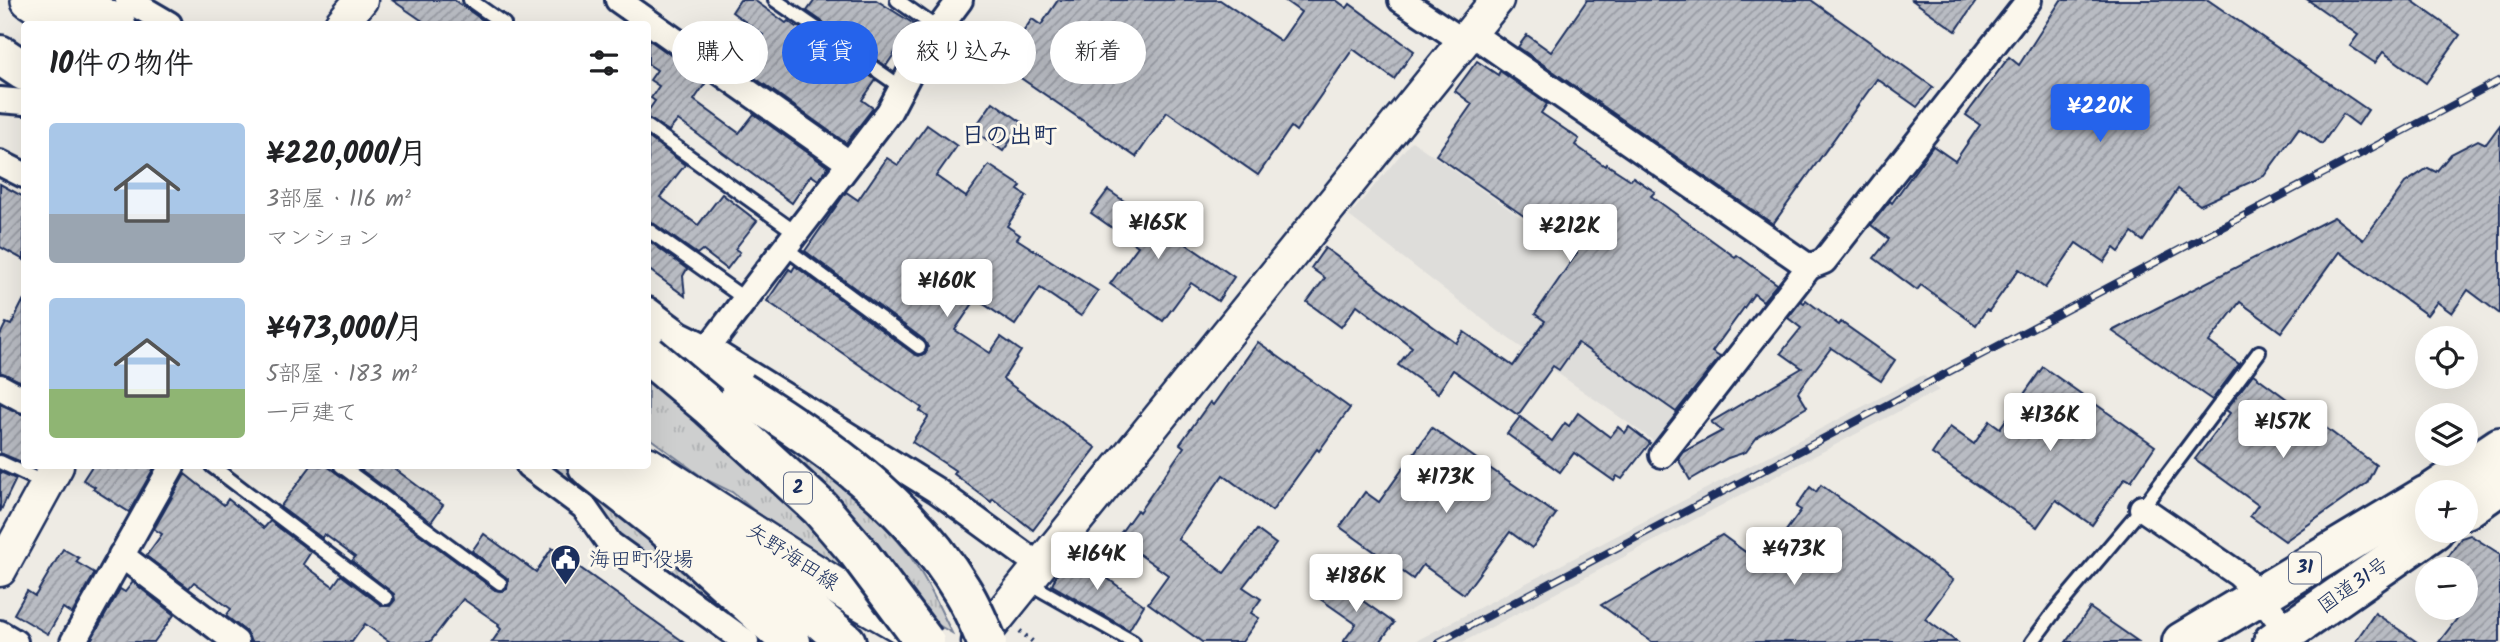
<!DOCTYPE html>
<html lang="ja">
<head>
<meta charset="utf-8">
<style>
	body { margin:0; font-family:Kalam,"Klee One",sans-serif; background:#f2f2f2; color:#202124; height:100vh; display:flex; flex-direction:column; font-size:26px; white-space:nowrap }
	* { box-sizing:border-box; margin:0 }
	p { font-size:23px; color:#757577 }
	.icon { flex:none; width:38px; height:38px; fill:none; stroke:currentColor; stroke-width:2; stroke-linecap:round; stroke-linejoin:round }
	.map { position:relative; flex:1; overflow:hidden }
	.panel { position:absolute; left:21px; top:21px; width:630px; height:448px; display:flex; flex-direction:column; background:#fff; border-radius:7px; box-shadow:0 7px 28px #0002 }
	.panel>* { flex:none }
	.banner { position:absolute; left:672px; top:21px; width:665px; height:63px; display:flex; gap:14px }
	.buttons { position:absolute; left:2415px; top:326px; display:grid; gap:14px }
	.buttons a { display:grid; place-items:center; width:63px; height:63px; border-radius:50%; background:#fff; box-shadow:0 7px 28px #0002; font-size:35px }
	.price { position:absolute; translate:-50% -60px; padding:0 16px; border-radius:7px; background:#fff; color:#222; font-size:23px; line-height:46px; filter:drop-shadow(0 2px 4px #0008) }
	.price::after { content:''; position:absolute; left:50%; top:42px; width:21px; height:16px; margin-left:-10px; background:inherit; clip-path:polygon(0 0,100% 0,50% 100%) }
	.price.current { background:#2563eb; color:#fff }
	ul { padding:0; list-style:none }
	li { display:flex; align-items:center; gap:21px; height:175px; padding:0 28px }
	li span { display:grid; place-items:center; flex:none; width:196px; height:140px; border-radius:7px; color:#555 }
	li>.icon { margin-inline-start:auto }
	span .icon { width:84px; height:84px; fill:#fffc; stroke-width:1 }
	li b { font-size:30px }
	h2 { display:flex; justify-content:space-between; align-items:center; height:84px; padding:0 28px; font-size:30px }
	.tag { padding:0 24px; border-radius:32px; background:#fff; box-shadow:0 7px 28px #0002; font-size:24px; line-height:63px }
	.tag.current { background:#2563eb; color:#fff }
	.map>svg:first-child { display:block }
	.built { fill:#deddda }
	.grass { fill:url(#grass-tufts); stroke:#747f96; stroke-width:2 }
	.building { fill:url(#building-hatch); stroke:#1b2f5e; stroke-width:2 }
	.lines { fill:none; stroke-linecap:round; stroke-linejoin:round }
	.service-casing { stroke:#1b2f5e; stroke-width:18 }
	.minor-casing { stroke:#1b2f5e; stroke-width:30 }
	.tertiary-casing { stroke:#1b2f5e; stroke-width:37 }
	.secondary-casing { stroke:#1b2f5e; stroke-width:40 }
	.trunk-casing { stroke:#1b2f5e; stroke-width:44 }
	.motorway-casing { stroke:#1b2f5e; stroke-width:44 }
	.path { stroke:#1b2f5e; stroke-width:4.5; stroke-dasharray:2 5; stroke-linecap:butt }
	.service { stroke:#fbf7ec; stroke-width:12 }
	.minor { stroke:#fbf7ec; stroke-width:24 }
	.tertiary { stroke:#fbf7ec; stroke-width:32 }
	.secondary { stroke:#fbf7ec; stroke-width:35 }
	.trunk { stroke:#fbf7ec; stroke-width:38 }
	.motorway { stroke:#fbf7ec; stroke-width:38 }
	.rail-casing { stroke:#1b2f5e; stroke-width:8 }
	.rail { stroke:#fbf7ec; stroke-width:5; stroke-dasharray:16; stroke-linecap:butt }
	.trunk-bridge-casing { stroke:#1b2f5e; stroke-width:44; stroke-linecap:butt }
	.motorway-bridge-casing { stroke:#1b2f5e; stroke-width:44; stroke-linecap:butt }
	.trunk-bridge { stroke:#fbf7ec; stroke-width:38 }
	.motorway-bridge { stroke:#fbf7ec; stroke-width:38 }
	.labels { text-anchor:middle; dominant-baseline:central; stroke-width:6; stroke-linejoin:round; paint-order:stroke }
	.shield { fill:#fbf7ec; stroke:#5e6b89; stroke-width:2 }
	.shield-label { font-size:19px; font-weight:bold; fill:#1b2f5e }
	.street-label { font-size:21px; fill:#1b2f5e; stroke:#fbf7ec }
	.poi-label { font-size:21px; fill:#1b2f5e; stroke:#fbf7ec; text-anchor:start }
	.quarter-label { font-size:24px; font-weight:bold; fill:#1b2f5e; stroke:#fbf7ec }
</style>
</head>
<body>
<div class="map">
<svg width="2500" height="642" viewBox="0 0 2500 642">
	<defs>
		<pattern id="grass-tufts" width="24" height="20" patternUnits="userSpaceOnUse" patternTransform="scale(1.75)"><rect width="24" height="20" fill="#cecfcf"/><path d="M3 7l-1-3M5 7V3M7 7l1-3M15 17l-1-3M17 17v-4M19 17l1-3" fill="none" stroke="#b0b2b4"/></pattern>
		<pattern id="building-hatch" width="6" height="6" patternUnits="userSpaceOnUse" patternTransform="scale(1.75)"><rect width="6" height="6" fill="#b9bcc3"/><path d="M-1 1l2-2M0 6l6-6M5 7l2-2" fill="none" stroke="#9699a2"/></pattern>
	</defs>
	<rect width="100%" height="100%" fill="#eeebe4"/>
	<filter id="ink" filterUnits="userSpaceOnUse"><feTurbulence type="fractalNoise" baseFrequency=".0143" numOctaves="2"/><feDisplacementMap in="SourceGraphic" scale="14" xChannelSelector="R" yChannelSelector="G"/><feConvolveMatrix kernelMatrix="1 2 1 2 8 2 1 2 1" color-interpolation-filters="sRGB"/></filter>
	<g filter="url(#ink)">
		<g class="built">
			<polygon points="1412,141 1630,294 1614,318 1707,383 1658,444 1498,331 1349,216"/>
			<polygon points="1923,375 1939,390 1463,642 1414,642"/>
		</g>
		<g class="grass">
			<path d="M648,363c93,48 181,97 250,178 24,27 38,60 54,92l-141,-83 -48,-32 -31,-26 -27,-13 -57,-42z"/>
			<polygon points="549,466 572,466 752,630 619,535 598,502"/>
		</g>
		<g class="building">
			<polygon points="392,0 454,0 488,24 427,24"/>
			<polygon points="740,0 754,0 786,23 788,21 796,27 797,26 876,80 862,100 873,108 846,143 741,68 763,35 732,12"/>
			<polygon points="815,0 876,0 914,24 886,66 807,11"/>
			<polygon points="1058,0 1220,0 1281,41 1301,12 1284,0 1336,0 1347,8 1350,4 1414,51 1394,79 1353,49 1296,131 1291,127 1258,175 1167,112 1136,157 1009,70 1025,46 1017,41 1032,19 1041,25"/>
			<polygon points="1587,0 1811,0 1933,87 1917,107 1877,79 1773,224 1518,47 1527,35 1551,52"/>
			<polygon points="1912,0 1977,0 1956,31"/>
			<polygon points="2061,0 2208,0 2368,110 2358,125 2343,114 2322,144 2299,128 2264,176 2200,205 2178,189 2143,241 2132,233 2119,252 2114,248 2104,262 2076,243 2045,288 2019,269 1989,311 1986,310 1976,325 1921,285 1917,290 1874,258 1889,239 1871,225 1890,201 1892,203 1933,146 1955,161 1980,125 1966,115 2009,57 2019,65"/>
			<polygon points="2308,0 2411,0 2460,35 2426,83 2383,52 2375,63 2350,46 2358,35"/>
			<polygon points="648,39 707,81 694,100 739,133 754,114 828,167 818,180 811,175 792,203 678,120 669,131 648,118 648,111 655,101 651,98 659,86 650,80 657,70 648,64"/>
			<polygon points="1477,61 1498,75 1500,71 1547,104 1541,113 1579,139 1575,145 1605,166 1606,164 1631,180 1633,177 1655,192 1651,196 1735,257 1737,255 1777,284 1763,301 1754,294 1712,352 1720,357 1676,412 1578,343 1559,370 1553,366 1518,415 1453,370 1438,393 1398,365 1412,347 1357,305 1341,327 1307,302 1325,278 1311,268 1325,248 1456,343 1464,332 1513,366 1545,321 1535,314 1577,253 1436,155 1472,104 1455,91"/>
			<polygon points="993,102 1023,123 1003,151 973,130"/>
			<polygon points="927,125 957,146 936,176 966,197 989,165 1021,186 1018,190 1027,196 1007,226 1020,235 1017,239 1098,291 1081,316 1040,288 1015,325 976,299 955,330 990,353 1001,337 1021,351 1003,379 1096,448 1033,530 993,499 991,502 954,474 956,471 912,442 928,417 920,411 922,408 767,301 789,269 792,271 795,266 914,354 919,356 926,353 928,347 924,340 805,251 846,192 858,200 887,158 898,165"/>
			<polygon points="2500,125 2500,314 2468,290 2452,313 2437,302 2427,315 2339,252 2281,332 2240,302 2209,342 2239,364 2212,400 2112,331 2334,217 2363,240 2405,183 2428,168 2436,172 2451,154 2478,140 2486,144"/>
			<polygon points="648,137 685,165 660,197 698,225 722,194 757,221 735,249 740,252 727,269 702,250 697,254 653,223 648,221"/>
			<polygon points="0,184 24,197 24,260 0,247"/>
			<polygon points="1108,190 1234,277 1218,301 1191,283 1163,321 1110,284 1138,246 1091,213"/>
			<polygon points="648,240 687,269 683,276 685,296 648,269"/>
			<polygon points="24,299 24,383 0,372 0,335 6,323 11,325"/>
			<polygon points="1806,300 1839,325 1841,322 1895,360 1881,381 1831,348 1798,392 1807,407 1758,436 1746,452 1728,458 1690,480 1678,459 1683,452 1722,431 1711,422 1802,368 1781,353 1801,328 1788,318 1801,301 1804,303"/>
			<polygon points="1258,342 1350,408 1319,451 1317,449 1272,511 1223,475 1178,539 1224,573 1257,530 1276,544 1243,587 1261,599 1251,613 1259,618 1242,642 1202,642 1148,603 1168,575 1117,538 1137,510 1139,512 1184,447 1180,444 1210,402 1213,405"/>
			<polygon points="2043,367 2155,446 2131,481 2125,478 2092,525 2056,500 2037,527 1932,454 1950,427 1974,444 1990,421 2000,428"/>
			<polygon points="2253,374 2376,465 2367,483 2285,541 2250,516 2258,505 2195,459 2230,413 2226,410"/>
			<polygon points="0,404 24,415 24,463 0,453"/>
			<polygon points="1578,413 1610,437 1618,427 1625,433 1629,427 1650,443 1622,479 1617,476 1614,481 1574,453 1560,472 1507,434 1520,417 1552,441 1565,423 1569,426"/>
			<polygon points="1432,428 1556,514 1532,548 1510,532 1464,594 1423,565 1413,579 1340,527 1365,492 1379,502"/>
			<polygon points="92,466 155,466 129,512 93,489 95,487 83,480"/>
			<polygon points="311,466 327,466 495,590 503,591 507,589 508,579 472,551 484,534 536,572 552,548 684,642 492,642 501,629 498,626 499,624 463,599 430,642 390,642 365,624 352,642 251,642 245,631 226,616 231,609 194,582 189,588 146,556 162,534 154,529 185,474 224,505 228,499 264,528 270,521 311,552 303,564 333,586 341,575 381,605 390,606 395,600 394,594 352,561 355,557 324,534 322,538 280,507"/>
			<polygon points="356,466 391,466 443,505 431,522"/>
			<polygon points="0,472 16,479 0,512"/>
			<polygon points="1821,485 1953,580 1925,619 1957,642 1652,642 1601,605 1722,535 1762,564 1801,510 1796,507 1810,487 1816,492"/>
			<polygon points="2470,535 2500,554 2500,642 2439,642 2466,607 2466,569 2440,569 2461,538"/>
			<polygon points="63,549 79,558 76,562 95,573 72,614 63,608 48,634 14,614 27,591 35,596"/>
			<polygon points="1074,554 1144,605 1129,630 1052,585 1058,572"/>
			<polygon points="1329,577 1394,623 1380,642 1343,642 1356,624 1316,596"/>
			<polygon points="133,582 174,615 154,642 90,642 120,589 125,592"/>
			<polygon points="2090,608 2139,642 2066,642"/>
			<polygon points="2375,613 2417,642 2355,642"/>
		</g>
		<g class="lines">
			<defs>
				<g id="service">
					<polyline points="470,0 504,24"/>
					<polyline points="775,0 901,87"/>
					<polyline points="897,0 938,29"/>
					<polyline points="648,127 795,232"/>
					<polyline points="648,230 745,299"/>
					<polyline points="784,247 919,347"/>
					<polyline points="0,462 47,484"/>
					<polyline points="212,466 386,598"/>
					<polyline points="341,466 500,583"/>
					<polyline points="1027,582 1133,642"/>
					<polyline points="2032,642 2055,611 2142,508 2259,352"/>
				</g>
				<g id="minor">
					<polyline points="128,0 169,24"/>
					<polyline points="618,0 849,163"/>
					<polyline points="1401,0 1464,42"/>
					<polyline points="1471,33 1809,267 1824,261 2029,0"/>
					<polyline points="0,100 24,102"/>
					<polyline points="0,163 24,175"/>
					<polyline points="648,310 680,334 708,348 936,490 1040,566"/>
					<polyline points="708,348 889,112 919,55 960,0"/>
					<polyline points="0,387 24,400"/>
					<polyline points="1662,455 1809,267"/>
					<polyline points="529,466 584,507 610,544 746,642"/>
					<polyline points="2142,508 2238,574 2260,595 2287,632"/>
					<polyline points="121,555 236,642"/>
					<polyline points="0,633 15,642"/>
					<polyline points="73,642 172,466"/>
				</g>
				<g id="tertiary">
					<polyline points="341,24 361,0"/>
					<polyline points="0,570 57,466"/>
					<polyline points="978,642 1497,0"/>
				</g>
				<g id="secondary">
					<polyline points="29,0 65,24"/>
					<polyline points="648,465 856,599 920,636"/>
				</g>
				<g id="trunk">
					<polyline points="648,338 741,392"/>
					<polyline points="588,466 660,523 791,642"/>
					<polyline points="2433,492 2500,447"/>
					<polyline points="2466,509 2500,485"/>
					<polyline points="2182,642 2427,495"/>
					<polyline points="2273,642 2434,530"/>
				</g>
				<g id="motorway">
					<polyline points="69,0 116,24"/>
					<polyline points="0,55 24,71"/>
					<polyline points="608,466 772,578 846,642"/>
				</g>
			</defs>
			<use href="#service" class="service-casing"/>
			<use href="#minor" class="minor-casing"/>
			<use href="#tertiary" class="tertiary-casing"/>
			<use href="#secondary" class="secondary-casing"/>
			<use href="#trunk" class="trunk-casing"/>
			<use href="#motorway" class="motorway-casing"/>
			<polyline class="path" points="1020,631 1033,642"/>
			<use href="#service" class="service"/>
			<use href="#minor" class="minor"/>
			<use href="#tertiary" class="tertiary"/>
			<use href="#secondary" class="secondary"/>
			<use href="#trunk" class="trunk"/>
			<use href="#motorway" class="motorway"/>
			<defs>
				<polyline id="rail" points="1439,642 2500,80"/>
			</defs>
			<use href="#rail" class="rail-casing"/>
			<use href="#rail" class="rail"/>
			<defs>
				<path id="trunk-bridge" d="M741,392c83,52 168,111 220,197 11,17 18,35 26,53"/>
				<polyline id="motorway-bridge" points="648,355 710,407 820,508 857,551 925,642"/>
			</defs>
			<use href="#trunk-bridge" class="trunk-bridge-casing"/>
			<use href="#motorway-bridge" class="motorway-bridge-casing"/>
			<use href="#trunk-bridge" class="trunk-bridge"/>
			<use href="#motorway-bridge" class="motorway-bridge"/>
		</g>
	</g>
	<defs>
		<symbol id="civic-pin" viewBox="-11 -11 22 30"><path d="M0 17L-7.5 6A9.5 9.5 0 1 1 7.5 6Z" fill="#1b2f5e" stroke="#fbf7ec"/><path d="M-.6-6.5H3V-4.5H.6V-3L4-1V1h2V6H-6V1h2V-1L-.6-3ZM-1.2 2.5V6h2.4V2.5Z" fill="#fff"/></symbol>
	</defs>
	<g fill-rule="evenodd">
		<use href="#civic-pin" x="548" y="542" width="35" height="47"/>
	</g>
	<g class="labels">
		<g class="shield">
			<rect x="784" y="472.5" width="28" height="31" rx="5"/>
			<rect x="2289" y="552.5" width="32" height="31" rx="5"/>
		</g>
		<g class="shield-label">
			<text x="798" y="488">2</text>
			<text x="2305" y="568">31</text>
		</g>
		<g class="street-label">
			<text transform="translate(792 558) rotate(33)">矢野海田線</text>
			<text transform="translate(2354 586) rotate(-35)">国道31号</text>
		</g>
		<g class="poi-label">
			<text x="589" y="560">海田町役場</text>
		</g>
		<g class="quarter-label">
			<text x="1009" y="136">日の出町</text>
		</g>
	</g>
</svg>
<div class="buttons">
<a><svg class="icon" aria-label="locate" viewBox="0 0 24 24"><circle cx="12" cy="12" r="6"/><path d="M12 2v4M12 18v4M2 12h4M18 12h4"/></svg></a>
<a><svg class="icon" aria-label="layers" viewBox="0 0 24 24"><path d="M12 4l9 5-9 5-9-5zM3 14l9 5 9-5"/></svg></a>
<a>+</a>
<a>−</a>
</div>
<b class="price current" style="left:2100px;top:144px">¥220K</b>
<b class="price" style="left:1158px;top:261px">¥165K</b>
<b class="price" style="left:1570px;top:264px">¥212K</b>
<b class="price" style="left:947px;top:319px">¥160K</b>
<b class="price" style="left:2050px;top:453px">¥136K</b>
<b class="price" style="left:2283px;top:460px">¥157K</b>
<b class="price" style="left:1446px;top:515px">¥173K</b>
<b class="price" style="left:1794px;top:587px">¥473K</b>
<b class="price" style="left:1097px;top:592px">¥164K</b>
<b class="price" style="left:1356px;top:614px">¥186K</b>
<div class="banner">
<a class="tag">購入</a>
<a class="tag current">賃貸</a>
<a class="tag">絞り込み</a>
<a class="tag">新着</a>
</div>
<section class="panel">
<h2>10件の物件<svg class="icon" aria-label="filters" viewBox="0 0 24 24"><path d="M4 7h16M4 17h16"/><circle cx="9" cy="7" r="2"/><circle cx="15" cy="17" r="2"/></svg></h2>
<ul>
<li><span style="background:linear-gradient(#a9c7e8 65%,#9aa5b1 0)"><svg class="icon" aria-label="home" viewBox="0 0 24 24"><path d="M3 11l9-7 9 7M6 9v11h12V9"/></svg></span><div><b>¥220,000/月</b><p>3部屋 · 116 m²</p><p>マンション</p></div></li>
<li><span style="background:linear-gradient(#a9c7e8 65%,#8fb573 0)"><svg class="icon" aria-label="home" viewBox="0 0 24 24"><path d="M3 11l9-7 9 7M6 9v11h12V9"/></svg></span><div><b>¥473,000/月</b><p>5部屋 · 183 m²</p><p>一戸建て</p></div></li>
</ul>
</section>
</div>
</body>
</html>
